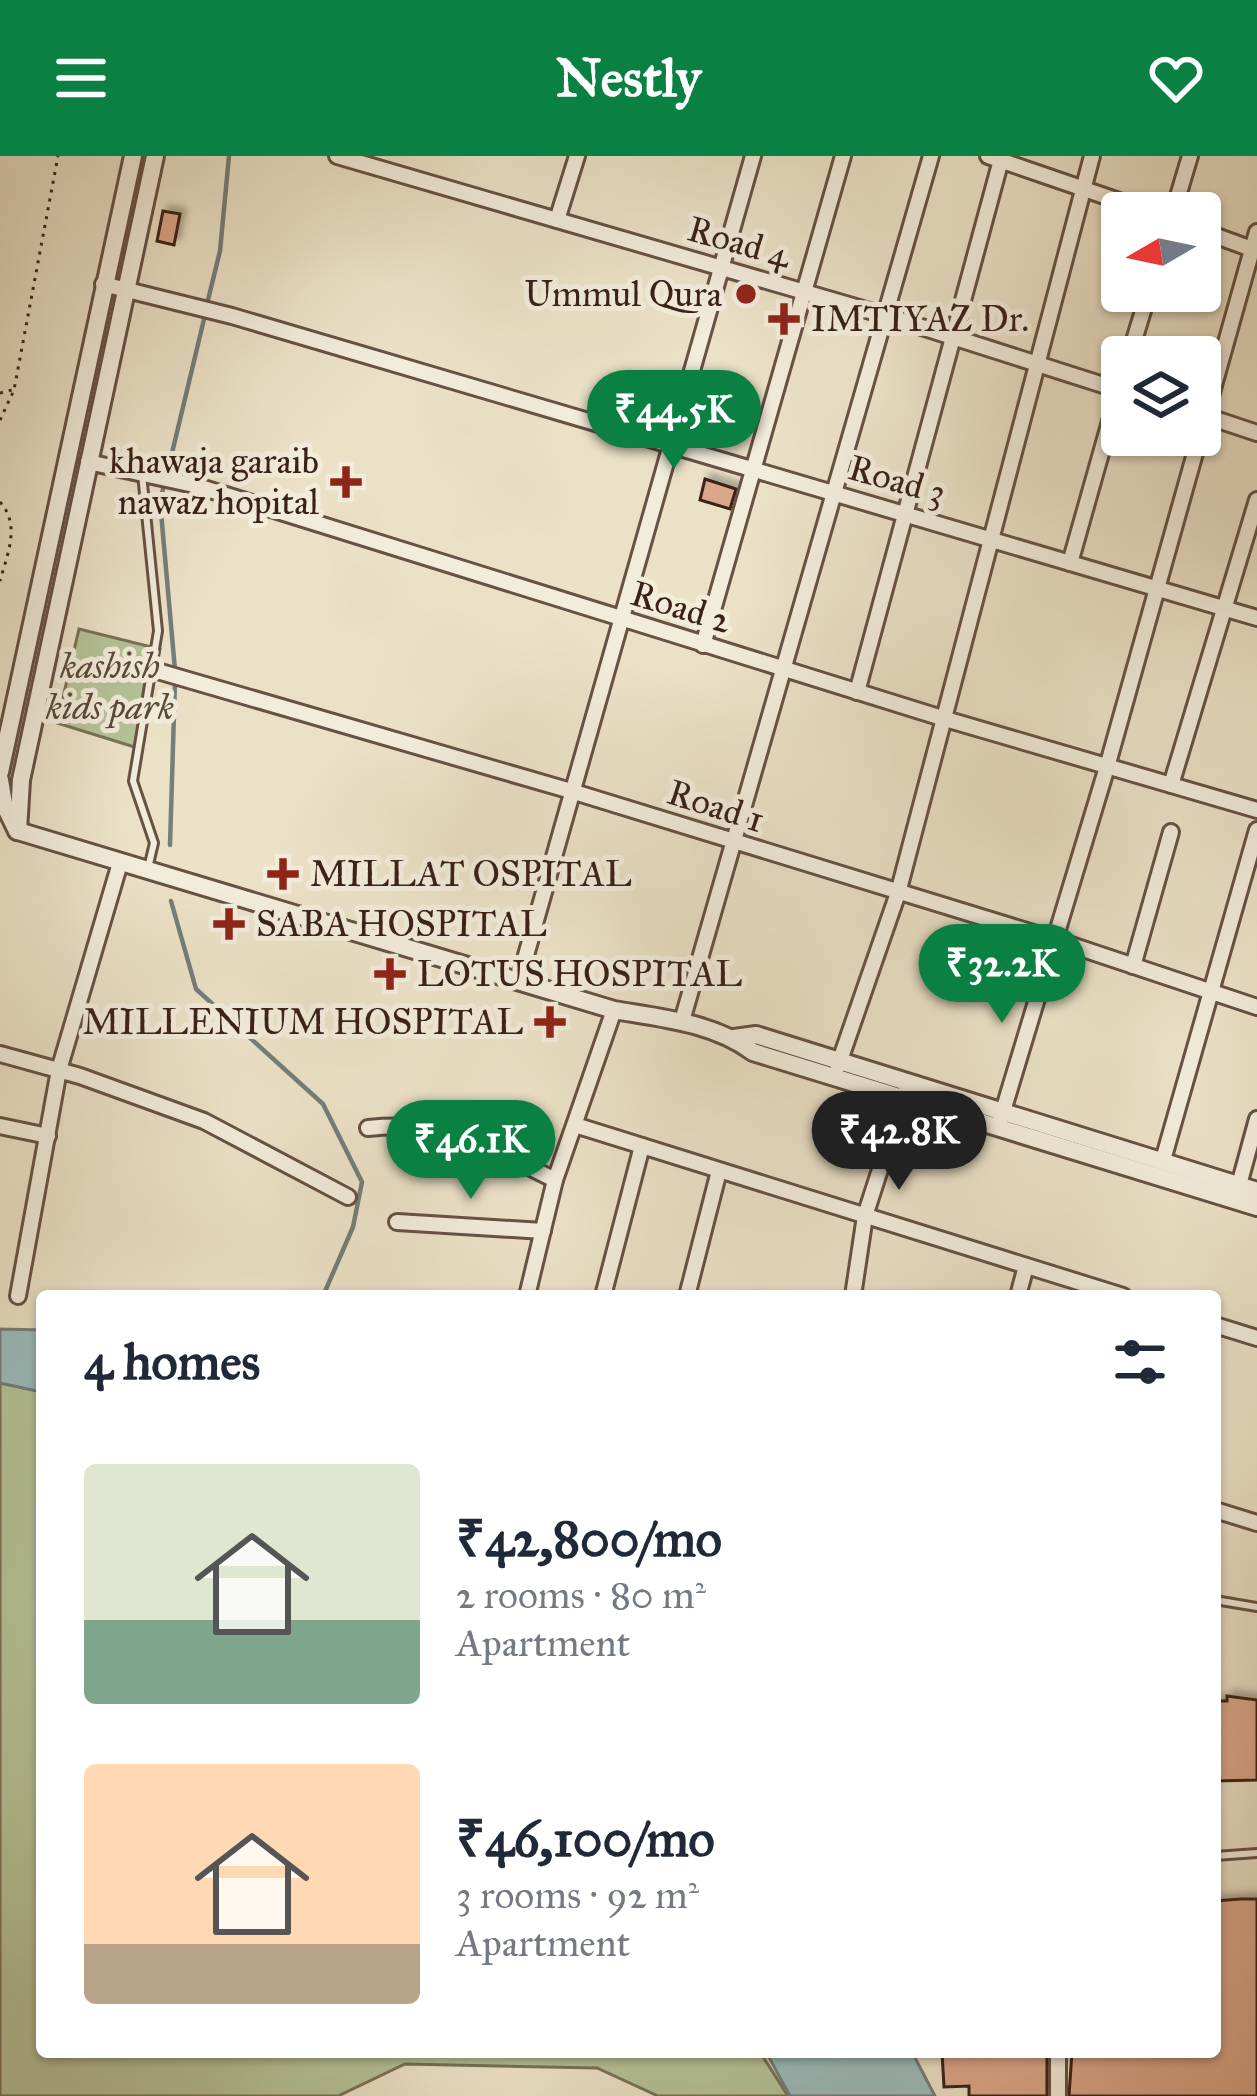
<!DOCTYPE html>
<html lang="en">
<head>
<meta charset="utf-8">
<style>
	body { margin:0; font-family:"IM FELL Great Primer",serif; background:#f6f6f7; color:#1f2937; height:100vh; display:flex; flex-direction:column; font-size:45px; white-space:nowrap }
	* { box-sizing:border-box; margin:0 }
	p { font-size:39px; color:#747a83 }
	.icon { flex:none; width:66px; height:66px; fill:none; stroke:currentColor; stroke-width:2; stroke-linecap:round; stroke-linejoin:round }
	.map { position:relative; flex:1; overflow:hidden }
	.sheet { position:absolute; left:36px; top:1134px; width:1185px; height:768px; display:flex; flex-direction:column; background:#fff; border-radius:12px; box-shadow:0 3px 9px #0004 }
	.sheet>* { flex:none }
	.needle { width:78px; rotate:261deg }
	.buttons { position:absolute; left:1101px; top:36px; display:grid; gap:24px }
	.buttons a { display:grid; place-items:center; width:120px; height:120px; border-radius:12px; background:#fff; box-shadow:0 3px 9px #0004; font-size:60px }
	.price { position:absolute; translate:-50% -102px; padding:0 27px; border-radius:42px; background:#0b8043; color:#fff; font-size:39px; line-height:78px; filter:drop-shadow(0 3px 6px #0008) }
	.price::after { content:''; position:absolute; left:50%; top:72px; width:36px; height:27px; margin-left:-18px; background:inherit; clip-path:polygon(0 0,100% 0,50% 100%) }
	.price.active { background:#222; color:#fff }
	ul { padding:0; list-style:none }
	li { display:flex; align-items:center; gap:36px; height:300px; padding:0 48px }
	li span { display:grid; place-items:center; flex:none; width:336px; height:240px; border-radius:12px; color:#555 }
	li>.icon { margin-inline-start:auto }
	span .icon { width:144px; height:144px; fill:#fffc; stroke-width:1 }
	li b { font-size:51px }
	h2 { display:flex; justify-content:space-between; align-items:center; height:144px; padding:0 48px; font-size:51px }
	header { display:flex; justify-content:space-between; align-items:center; height:156px; padding:0 48px; background:#0b8043; color:#fff; font-size:54px; font-weight:700 }
	.map>svg:first-child { display:block }
	.green { fill:#b5c398; stroke:#787258; stroke-width:3 }
	.water { fill:#9abcbc; stroke:#747e7a; stroke-width:3 }
	.lines { fill:none; stroke-linecap:round; stroke-linejoin:round }
	.stream { stroke:#747e7a; stroke-width:4.5 }
	.building { fill:#daa689; stroke:#3a2118; stroke-width:3; filter:url(#shadow) }
	.service-casing { stroke:#665144; stroke-width:12 }
	.minor-casing { stroke:#665144; stroke-width:20 }
	.tertiary-casing { stroke:#665144; stroke-width:22 }
	.path { stroke:#3a2118; stroke-width:3; stroke-dasharray:3 6; stroke-linecap:butt }
	.service { stroke:#f2ecdb; stroke-width:6 }
	.minor { stroke:#f2ecdb; stroke-width:14 }
	.tertiary { stroke:#f2ecdb; stroke-width:16 }
	.poi-dot { fill:#8f2418; stroke:#f2ecdb; stroke-width:4.5 }
	.labels { text-anchor:middle; dominant-baseline:central; stroke-width:10; stroke-linejoin:round; paint-order:stroke }
	.street-label { font-size:36px; fill:#3a2118; stroke:#f2ecdb }
	.poi-label { font-size:36px; fill:#3a2118; stroke:#f2ecdb; text-anchor:start }
	.park-label { font-size:36px; font-style:italic; fill:#594a38; stroke:#f2ecdb }
</style>
</head>
<body>
<header><svg class="icon" aria-label="menu" viewBox="0 0 24 24"><path d="M4 6h16M4 12h16M4 18h16"/></svg>Nestly<svg class="icon" aria-label="heart" viewBox="0 0 24 24"><path d="M12 20l-8-8c-3-5 5-10 8-4 3-6 11-1 8 4z"/></svg></header>
<div class="map">
<svg width="1257" height="1940" viewBox="0 0 1257 1940">
	<defs>
		<filter id="shadow"><feDropShadow dx="5.5" dy="-5.5" stdDeviation="3" flood-color="#0004"/></filter>
	</defs>
	<rect width="100%" height="100%" fill="#ebe1c7"/>
	<filter id="stains"><feTurbulence type="fractalNoise" baseFrequency=".00167" numOctaves="4"/><feColorMatrix values="0 0 0 0 .2 0 0 0 0 .09 0 0 0 0 .02 0 0 0 .5 -.17"/></filter>
	<radialGradient id="worn" r=".72"><stop offset=".6" stop-color="#630" stop-opacity="0"/><stop offset="1" stop-color="#630" stop-opacity=".3"/></radialGradient>
	<g class="green">
		<polygon points="79,473 160,493 141,593 57,567"/>
		<polygon points="0,1227 42,1236 42,1896 760,1896 788,1940 658,1940 597,1912 405,1908 338,1940 0,1940"/>
	</g>
	<g class="water">
		<polygon points="0,1173 42,1174 42,1236 0,1227"/>
		<polygon points="766,1896 912,1896 935,1940 790,1940"/>
	</g>
	<g class="lines">
		<g class="stream">
			<polyline points="207,148 220,95 229,0"/>
			<polyline points="167,318 205,159"/>
			<polyline points="164,329 160,345 175,514"/>
			<polyline points="170,689 175,525"/>
			<polyline points="171,745 196,833 323,948 362,1026 353,1071 323,1140"/>
		</g>
	</g>
	<g class="building">
		<polygon points="163,55 180,58 174,89 157,85"/>
		<polygon points="705,323 736,333 730,353 700,344"/>
		<polygon points="1227,1540 1257,1544 1257,1624 1215,1625 1215,1545 1227,1545"/>
		<polygon points="1241,1743 1257,1743 1257,1940 1069,1940 1072,1896 1215,1896 1215,1745"/>
		<polygon points="942,1896 1047,1896 1047,1940 969,1940 969,1930 944,1931"/>
	</g>
	<g class="lines">
		<defs>
			<g id="service">
				<polyline points="142,318 158,475 133,625 154,687 148,712"/>
				<polyline points="1215,1444 1257,1451"/>
				<polyline points="1215,1700 1257,1697"/>
			</g>
			<g id="minor">
				<polyline points="337,0 887,160 1122,235"/>
				<polyline points="988,0 1154,57"/>
				<polyline points="1173,57 1190,0"/>
				<polyline points="557,64 577,0"/>
				<polyline points="1200,74 1257,95"/>
				<polyline points="103,128 232,160 1257,462"/>
				<polyline points="1129,201 1149,135"/>
				<polyline points="1200,258 1257,277"/>
				<polyline points="88,306 194,329 942,562 1257,654"/>
				<polyline points="1070,407 1122,223"/>
				<polyline points="703,489 843,0"/>
				<polyline points="154,514 571,635 1053,783 1257,851"/>
				<polyline points="857,536 1001,4"/>
				<polyline points="1171,629 1257,344"/>
				<polyline points="1133,810 1171,676"/>
				<polyline points="519,824 753,0"/>
				<polyline points="682,865 931,0"/>
				<polyline points="0,898 80,920 204,965 348,1041"/>
				<polyline points="838,910 898,737 1092,0"/>
				<polyline points="1000,965 1107,611 1257,76"/>
				<polyline points="575,969 1123,1140"/>
				<polyline points="0,970 48,980"/>
				<path d="M368,972c83,-8 115,17 187,52"/>
				<polyline points="1163,1004 1257,674"/>
				<polyline points="1239,1029 1257,963"/>
				<polyline points="397,1066 543,1075"/>
				<polyline points="18,1140 59,914 120,707"/>
				<polyline points="527,1140 555,1024 614,854"/>
				<polyline points="603,1140 642,990"/>
				<polyline points="687,1140 719,1015"/>
				<polyline points="853,1140 865,1060 905,936"/>
				<polyline points="1018,1140 1026,1110"/>
				<polyline points="1215,1169 1257,1182"/>
				<polyline points="1215,1354 1257,1367"/>
				<polyline points="1058,1896 1058,1940"/>
			</g>
			<g id="tertiary">
				<polyline points="0,616 133,0"/>
				<polyline points="0,624 4,648 17,675"/>
				<path d="M18,675l596,179c48,8 100,13 139,42l504,155"/>
				<polyline points="18,675 21,624 155,0"/>
				<polyline points="734,882 756,879 1257,1035"/>
			</g>
		</defs>
		<use href="#service" class="service-casing"/>
		<use href="#minor" class="minor-casing"/>
		<use href="#tertiary" class="tertiary-casing"/>
		<g class="path">
			<polyline points="0,237 12,234"/>
			<polyline points="0,264 14,234 58,0"/>
			<path d="M0,346c21,23 7,53 0,79"/>
		</g>
		<use href="#service" class="service"/>
		<use href="#minor" class="minor"/>
		<use href="#tertiary" class="tertiary"/>
	</g>
	<g class="poi-dot">
		<circle cx="746" cy="138" r="12"/>
		<path d="M778 145h12v12h12v12h-12v12h-12v-12h-12v-12h12z"/>
		<path d="M340 308h12v12h12v12h-12v12h-12v-12h-12v-12h12z"/>
		<path d="M277 700h12v12h12v12h-12v12h-12v-12h-12v-12h12z"/>
		<path d="M223 750h12v12h12v12h-12v12h-12v-12h-12v-12h12z"/>
		<path d="M384 800h12v12h12v12h-12v12h-12v-12h-12v-12h12z"/>
		<path d="M544 848h12v12h12v12h-12v12h-12v-12h-12v-12h12z"/>
	</g>
	<g class="labels">
		<g class="street-label">
			<text transform="translate(739 86) rotate(16)">Road 4</text>
			<text transform="translate(897 324) rotate(16)">Road 3</text>
			<text transform="translate(681 451) rotate(17)">Road 2</text>
			<text transform="translate(716 650) rotate(18)">Road 1</text>
		</g>
		<g class="poi-label">
			<text x="722" y="138" text-anchor="end">Ummul Qura</text>
			<text x="811" y="163">IMTIYAZ Dr.</text>
			<text x="319" y="305" text-anchor="end">khawaja garaib<tspan x="319" dy="41">nawaz hopital</tspan></text>
			<text x="310" y="718">MILLAT OSPITAL</text>
			<text x="256" y="768">SABA HOSPITAL</text>
			<text x="417" y="818">LOTUS HOSPITAL</text>
			<text x="523" y="866" text-anchor="end">MILLENIUM HOSPITAL</text>
		</g>
		<g class="park-label">
			<text x="110" y="510">kashish<tspan x="110" dy="41">kids park</tspan></text>
		</g>
	</g>
	<rect width="100%" height="100%" filter="url(#stains)"/>
	<rect width="100%" height="100%" fill="url(#worn)"/>
</svg>
<div class="buttons">
<a><svg class="needle" viewBox="-14 -14 28 28"><path d="M0-13l5 13h-10z" fill="#e53935"/><path d="M0 13l5-13h-10z" fill="#747a83"/></svg></a>
<a><svg class="icon" aria-label="layers" viewBox="0 0 24 24"><path d="M12 4l9 5-9 5-9-5zM3 14l9 5 9-5"/></svg></a>
</div>
<b class="price" style="left:674px;top:316px">₹44.5K</b>
<b class="price" style="left:1002px;top:870px">₹32.2K</b>
<b class="price active" style="left:899px;top:1037px">₹42.8K</b>
<b class="price" style="left:471px;top:1046px">₹46.1K</b>
<section class="sheet">
<h2>4 homes<svg class="icon" aria-label="filters" viewBox="0 0 24 24"><path d="M4 7h16M4 17h16"/><circle cx="9" cy="7" r="2"/><circle cx="15" cy="17" r="2"/></svg></h2>
<ul>
<li><span style="background:linear-gradient(#dfe7d0 65%,#7fa58c 0)"><svg class="icon" aria-label="home" viewBox="0 0 24 24"><path d="M3 11l9-7 9 7M6 9v11h12V9"/></svg></span><div><b>₹42,800/mo</b><p>2 rooms · 80 m²</p><p>Apartment</p></div></li>
<li><span style="background:linear-gradient(#ffd9b3 75%,#b9a48a 0)"><svg class="icon" aria-label="home" viewBox="0 0 24 24"><path d="M3 11l9-7 9 7M6 9v11h12V9"/></svg></span><div><b>₹46,100/mo</b><p>3 rooms · 92 m²</p><p>Apartment</p></div></li>
</ul>
</section>
</div>
</body>
</html>
